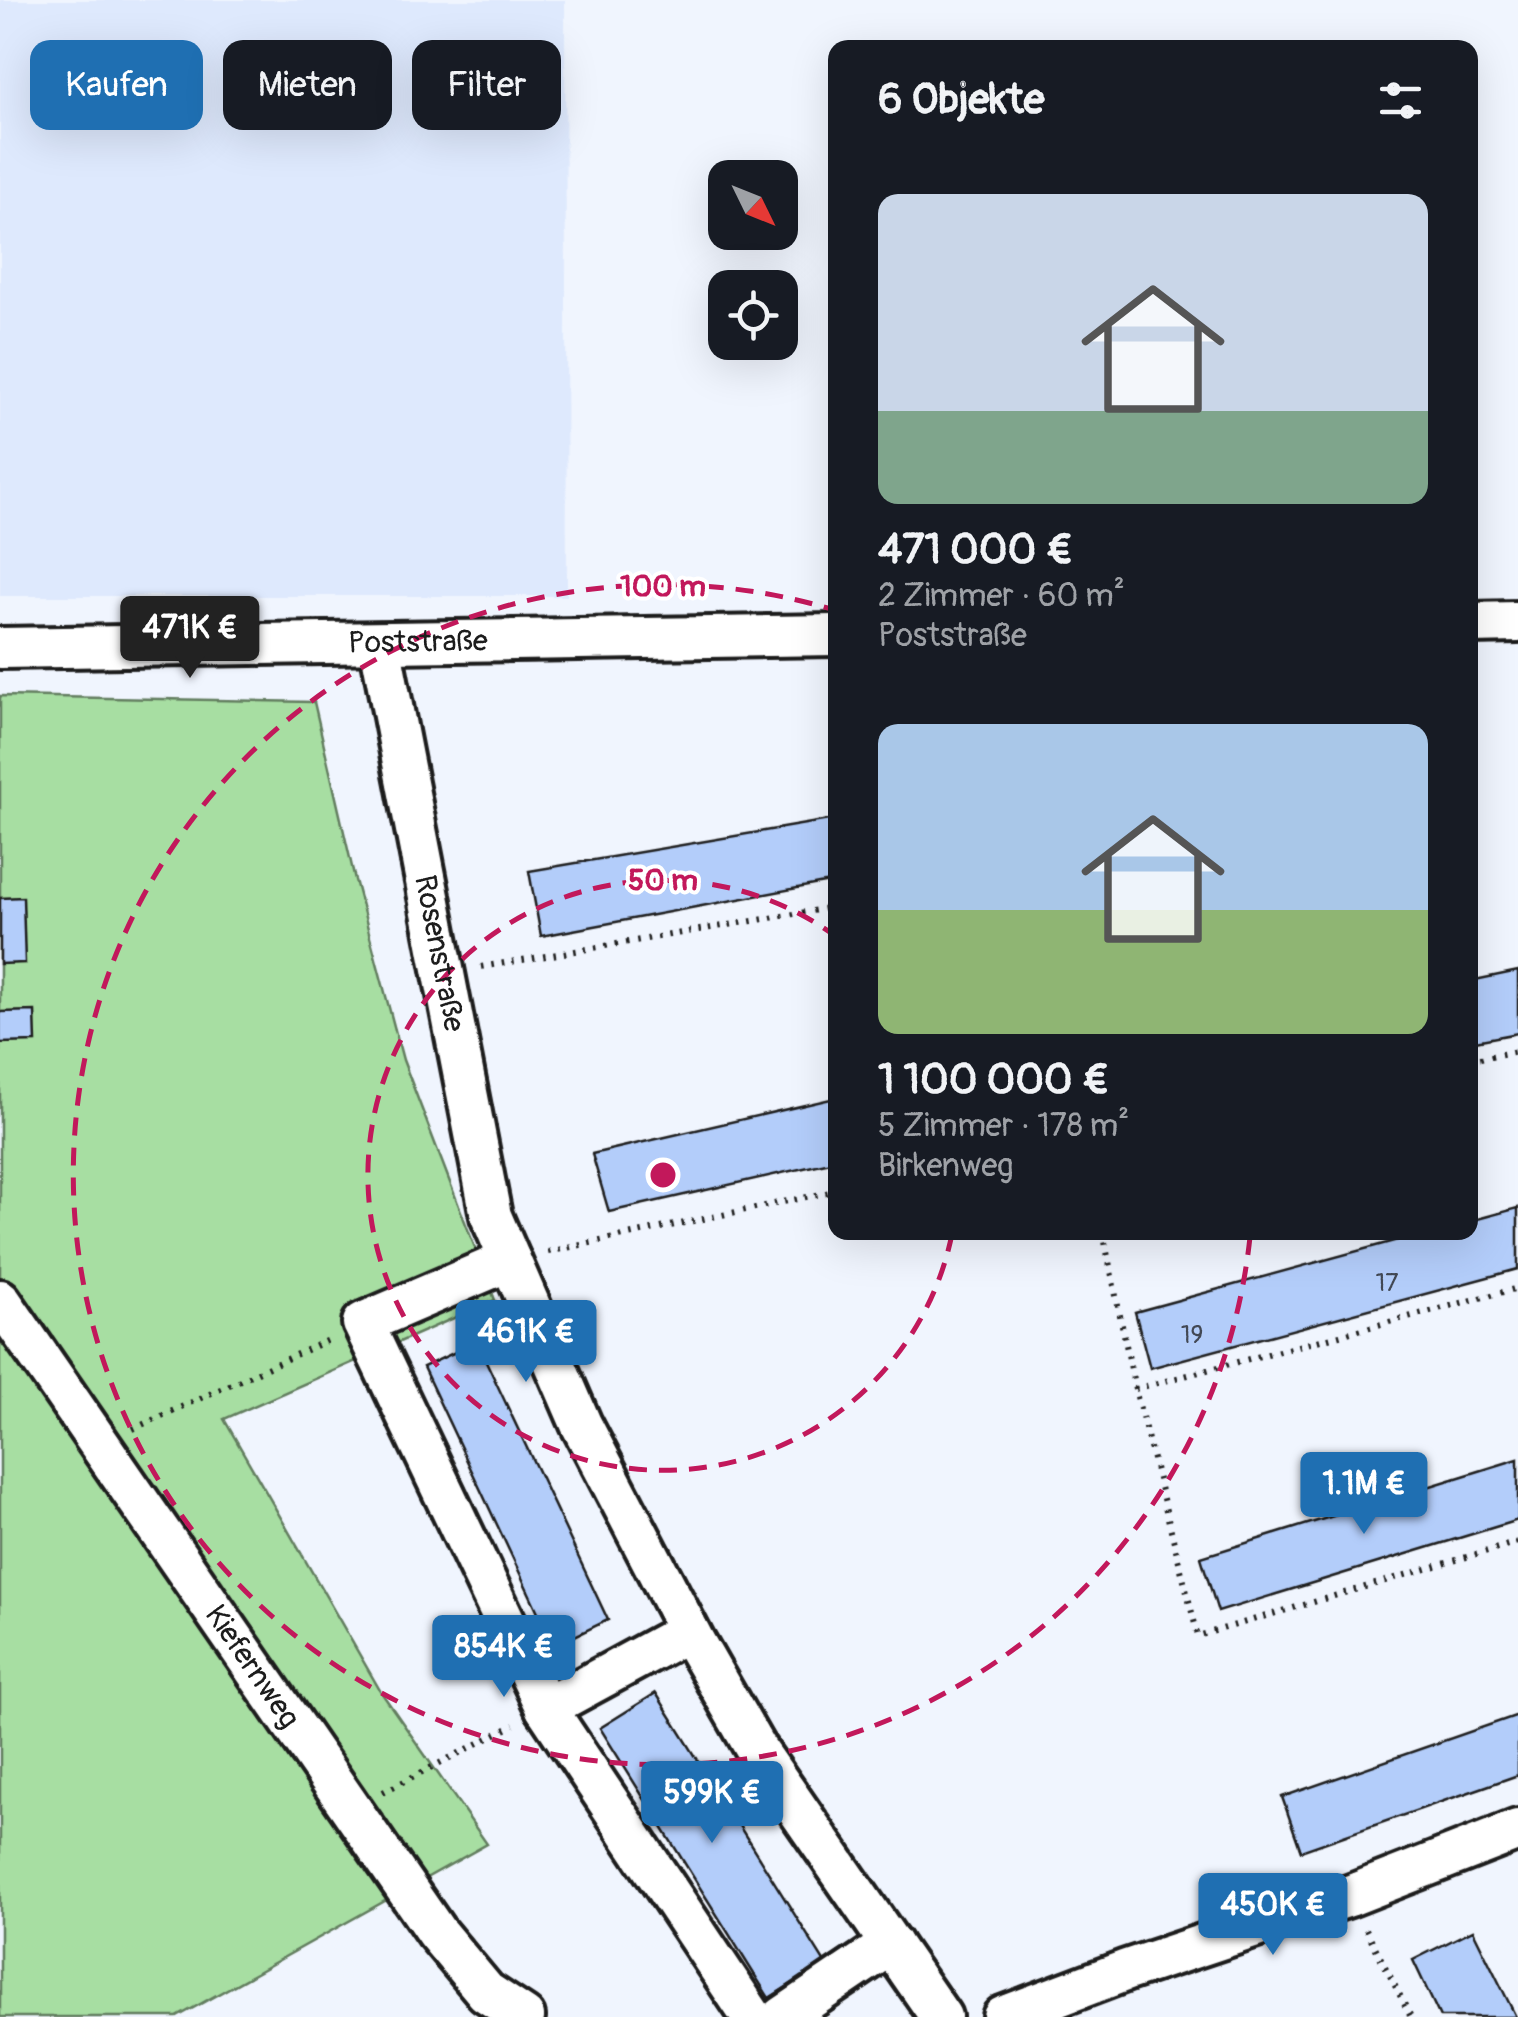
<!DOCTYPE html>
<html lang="de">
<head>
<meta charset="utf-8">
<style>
	body { margin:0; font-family:Pangolin,sans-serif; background:#242831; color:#f1f3f6; height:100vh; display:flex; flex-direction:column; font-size:38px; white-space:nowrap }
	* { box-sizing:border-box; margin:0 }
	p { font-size:32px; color:#9ea1a6 }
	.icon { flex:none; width:55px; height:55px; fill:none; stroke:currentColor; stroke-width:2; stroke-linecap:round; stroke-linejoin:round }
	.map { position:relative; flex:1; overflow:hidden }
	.details { position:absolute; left:828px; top:40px; width:650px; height:1200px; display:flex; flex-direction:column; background:#171b24; border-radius:20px; box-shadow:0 10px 40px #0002 }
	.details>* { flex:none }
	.top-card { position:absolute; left:30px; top:40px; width:648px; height:90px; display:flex; gap:20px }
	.needle { width:65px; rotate:133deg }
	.controls { position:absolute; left:708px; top:160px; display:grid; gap:20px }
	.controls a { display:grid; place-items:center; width:90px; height:90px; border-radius:20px; background:#171b24; box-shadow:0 10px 40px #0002; font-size:50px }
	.price { position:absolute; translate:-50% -85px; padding:0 22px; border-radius:10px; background:#1f6fb2; color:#fff; font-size:32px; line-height:65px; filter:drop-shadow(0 2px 5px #0008) }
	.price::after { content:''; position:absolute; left:50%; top:60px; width:30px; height:22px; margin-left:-15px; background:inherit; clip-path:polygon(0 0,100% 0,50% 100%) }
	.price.on { background:#222; color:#fff }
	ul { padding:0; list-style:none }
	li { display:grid; align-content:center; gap:20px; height:530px; padding:0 50px }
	li span { display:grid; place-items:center; height:310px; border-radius:20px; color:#555 }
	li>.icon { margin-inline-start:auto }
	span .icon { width:180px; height:180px; fill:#fffc; stroke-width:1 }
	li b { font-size:42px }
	h2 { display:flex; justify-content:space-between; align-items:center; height:120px; padding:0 50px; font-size:42px }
	.tag { padding:0 35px; border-radius:20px; background:#171b24; box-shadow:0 10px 40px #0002; font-size:35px; line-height:90px }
	.tag.on { background:#1f6fb2; color:#fff }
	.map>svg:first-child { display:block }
	.built { fill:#dee9fd }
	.green { fill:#a7dea2; stroke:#627d5f; stroke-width:2.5 }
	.building { fill:#b3cdfa; stroke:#1c1c1c; stroke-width:2.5 }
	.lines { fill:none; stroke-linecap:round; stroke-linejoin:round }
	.minor-casing { stroke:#1c1c1c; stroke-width:48 }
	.path { stroke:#1c1c1c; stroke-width:6; stroke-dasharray:2.5 8; stroke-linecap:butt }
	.minor { stroke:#fff; stroke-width:40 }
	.ring { fill:none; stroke:#c2185b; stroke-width:5; stroke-dasharray:18 12 }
	.labels { text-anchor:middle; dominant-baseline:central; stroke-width:8; stroke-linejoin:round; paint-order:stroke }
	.number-label { font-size:25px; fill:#424854 }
	.street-label { font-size:30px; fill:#1c1c1c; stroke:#fff }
	.centre { fill:#c2185b; stroke:#fff; stroke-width:5 }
	.ring-label { font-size:30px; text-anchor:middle; font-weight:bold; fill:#c2185b; stroke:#fff; stroke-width:8; stroke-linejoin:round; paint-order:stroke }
</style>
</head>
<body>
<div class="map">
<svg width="1518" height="2017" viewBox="0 0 1518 2017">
	<rect width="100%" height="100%" fill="#f0f5fe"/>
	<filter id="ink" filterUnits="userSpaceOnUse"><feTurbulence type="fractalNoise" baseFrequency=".01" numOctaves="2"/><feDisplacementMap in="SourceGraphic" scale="20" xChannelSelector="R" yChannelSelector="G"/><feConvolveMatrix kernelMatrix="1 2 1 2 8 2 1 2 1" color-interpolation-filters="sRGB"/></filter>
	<g filter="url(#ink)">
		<polygon class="built" points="0,0 565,0 567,596 0,596"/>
		<polygon class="green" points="0,696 314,702 355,880 403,1060 495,1300 224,1419 381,1692 487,1844 177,2017 0,2017"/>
		<g class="building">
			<polygon points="835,819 835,881 541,936 529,871"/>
			<polygon points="23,897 25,963 0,964 0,898"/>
			<polygon points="1518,971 1518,1033 1470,1042 1470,981"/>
			<polygon points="35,1011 36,1042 0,1043 0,1012"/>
			<polygon points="835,1098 835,1161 609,1212 592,1154"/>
			<polygon points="1518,1208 1518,1269 1150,1368 1135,1312 1427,1232 1470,1232 1470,1221"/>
			<polygon points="477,1342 608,1620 554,1646 423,1367"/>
			<polygon points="1518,1459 1518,1520 1218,1612 1201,1557"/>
			<polygon points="656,1693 825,1963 769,1998 600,1728"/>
			<polygon points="1518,1715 1518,1775 1301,1851 1282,1797"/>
			<polygon points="1473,1930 1516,2017 1440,2017 1413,1960"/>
		</g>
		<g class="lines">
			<defs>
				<g id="minor">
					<polyline points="1470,623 1518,622"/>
					<path id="s1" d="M380,644l111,572 90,208 114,219 59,103 187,271"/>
					<path id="s2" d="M0,648l835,-13"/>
					<polyline points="510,1260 363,1323 546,1708 752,2017"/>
					<path id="s3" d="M0,1300l436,632 50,60 38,25"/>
					<polyline points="546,1708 688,1631"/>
					<polyline points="783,2017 891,1944"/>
					<polyline points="1003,2017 1127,1970 1349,1896 1518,1830"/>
				</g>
			</defs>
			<use href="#minor" class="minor-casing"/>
			<g class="path">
				<polyline points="481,967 835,907"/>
				<polyline points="1470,1060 1518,1051"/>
				<polyline points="1103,1232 1135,1389 1198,1636 1518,1542"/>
				<polyline points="548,1252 835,1191"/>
				<polyline points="1135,1389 1518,1288"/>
				<polyline points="133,1429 330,1339"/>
				<polyline points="383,1792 514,1725"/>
				<polyline points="1366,1929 1411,2017"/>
			</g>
			<use href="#minor" class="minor"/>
		</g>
	</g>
	<g class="ring">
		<path d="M952 1234A295 295 0 1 1 834 935"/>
		<path d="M1250 1237A590 590 0 1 1 831 609"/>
	</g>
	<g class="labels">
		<g class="number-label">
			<text x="1387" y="1283">17</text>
			<text x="1192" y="1335">19</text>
		</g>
		<g class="street-label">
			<text stroke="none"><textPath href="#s2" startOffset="418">Poststraße</textPath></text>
			<text stroke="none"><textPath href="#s1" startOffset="315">Rosenstraße</textPath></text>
			<text stroke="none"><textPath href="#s3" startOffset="445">Kiefernweg</textPath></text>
		</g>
	</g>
	<circle cx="663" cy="1175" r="15" class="centre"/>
	<g class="ring-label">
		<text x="663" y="596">100 m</text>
		<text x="663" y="890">50 m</text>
	</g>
</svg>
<div class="controls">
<a><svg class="needle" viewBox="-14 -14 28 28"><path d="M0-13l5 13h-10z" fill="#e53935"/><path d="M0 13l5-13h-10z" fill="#9ea1a6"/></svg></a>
<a><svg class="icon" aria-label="locate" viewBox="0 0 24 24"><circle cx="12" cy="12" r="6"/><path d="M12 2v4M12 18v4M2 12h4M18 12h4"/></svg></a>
</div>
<b class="price on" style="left:190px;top:681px">471K €</b>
<b class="price" style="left:526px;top:1385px">461K €</b>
<b class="price" style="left:1364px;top:1537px">1.1M €</b>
<b class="price" style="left:504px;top:1700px">854K €</b>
<b class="price" style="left:712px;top:1846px">599K €</b>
<b class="price" style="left:1273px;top:1958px">450K €</b>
<div class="top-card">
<a class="tag on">Kaufen</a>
<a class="tag">Mieten</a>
<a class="tag">Filter</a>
</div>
<section class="details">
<h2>6 Objekte<svg class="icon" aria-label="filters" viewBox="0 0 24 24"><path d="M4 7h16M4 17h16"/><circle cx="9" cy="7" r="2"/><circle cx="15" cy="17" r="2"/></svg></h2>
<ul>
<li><span style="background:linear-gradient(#c9d6e8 70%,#7fa58c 0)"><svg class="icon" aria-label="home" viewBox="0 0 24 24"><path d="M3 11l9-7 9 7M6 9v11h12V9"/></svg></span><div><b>471 000 €</b><p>2 Zimmer · 60 m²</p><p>Poststraße</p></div></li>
<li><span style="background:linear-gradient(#a9c7e8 60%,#8fb573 0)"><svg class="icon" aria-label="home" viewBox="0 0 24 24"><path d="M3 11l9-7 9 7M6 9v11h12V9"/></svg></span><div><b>1 100 000 €</b><p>5 Zimmer · 178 m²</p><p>Birkenweg</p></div></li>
</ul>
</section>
</div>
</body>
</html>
